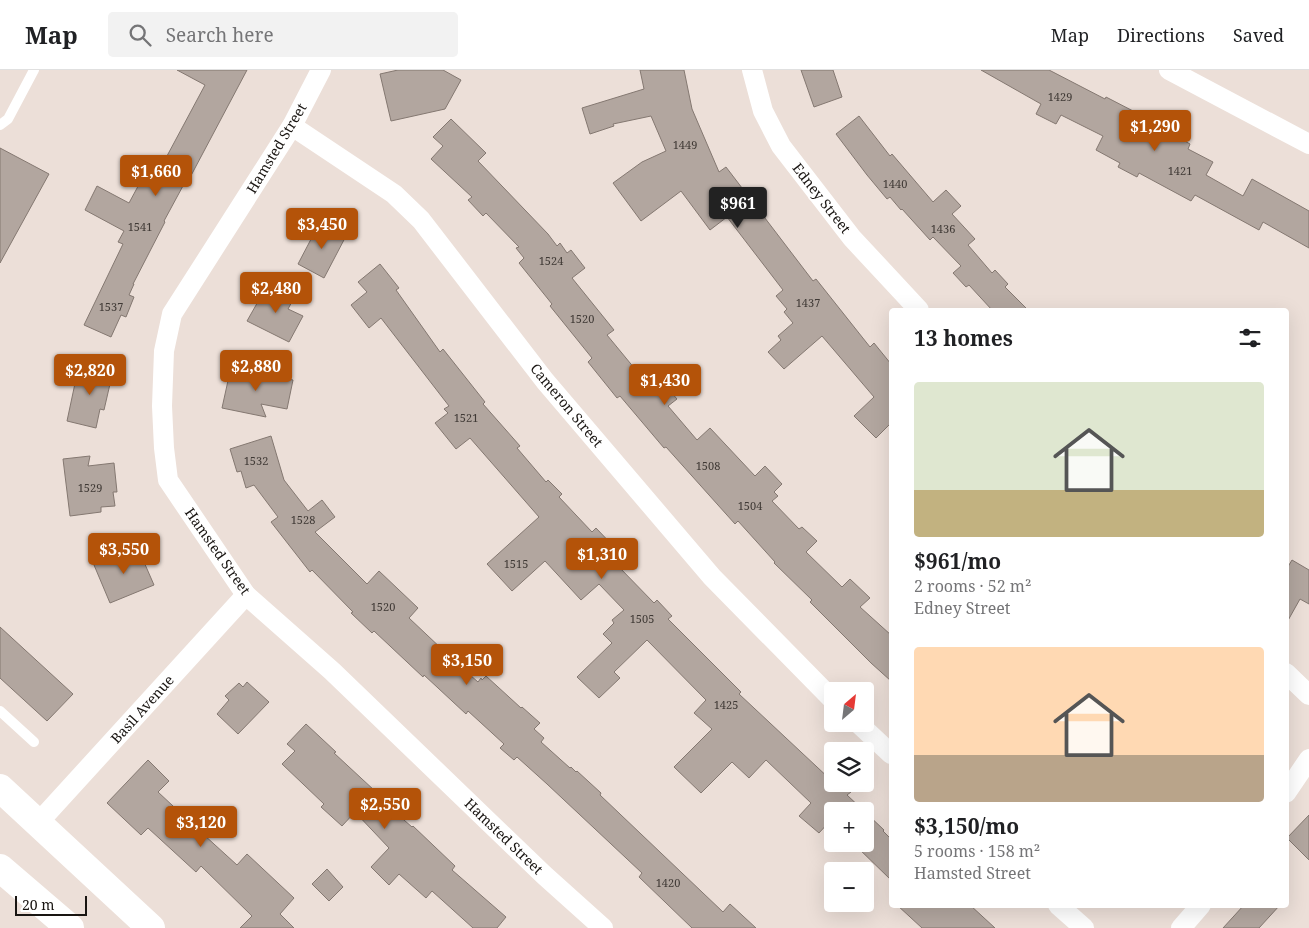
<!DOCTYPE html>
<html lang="en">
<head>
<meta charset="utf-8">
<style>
	body { margin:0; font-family:"Noto Serif",serif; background:#f2f2f2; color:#202124; height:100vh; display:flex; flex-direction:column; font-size:19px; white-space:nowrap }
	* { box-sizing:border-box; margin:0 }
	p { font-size:16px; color:#757577 }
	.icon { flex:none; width:28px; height:28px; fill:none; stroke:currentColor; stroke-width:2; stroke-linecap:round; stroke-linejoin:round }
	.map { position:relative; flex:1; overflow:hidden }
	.side { position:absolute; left:889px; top:238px; width:400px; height:600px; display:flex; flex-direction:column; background:#fff; border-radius:5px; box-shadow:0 5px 20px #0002 }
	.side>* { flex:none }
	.needle { width:32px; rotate:28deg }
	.buttons { position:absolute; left:824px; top:612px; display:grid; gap:10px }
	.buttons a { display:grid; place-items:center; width:50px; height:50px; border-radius:5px; background:#fff; box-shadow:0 5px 20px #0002; font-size:25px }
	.scale { position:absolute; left:15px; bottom:12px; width:72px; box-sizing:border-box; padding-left:5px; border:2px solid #191512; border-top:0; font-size:14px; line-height:18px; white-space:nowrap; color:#191512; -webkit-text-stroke:4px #fff; paint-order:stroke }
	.price { position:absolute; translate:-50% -42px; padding:0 11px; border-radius:5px; background:#b45309; color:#fff; font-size:16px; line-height:32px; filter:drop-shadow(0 1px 2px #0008) }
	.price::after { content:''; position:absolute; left:50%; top:30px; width:15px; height:11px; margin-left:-8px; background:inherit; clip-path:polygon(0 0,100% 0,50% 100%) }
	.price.selected { background:#222; color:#fff }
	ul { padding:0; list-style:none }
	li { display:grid; align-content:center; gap:10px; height:265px; padding:0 25px }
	li span { display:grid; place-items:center; height:155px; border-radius:5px; color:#555 }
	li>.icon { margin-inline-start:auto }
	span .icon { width:90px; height:90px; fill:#fffc; stroke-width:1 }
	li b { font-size:21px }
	h2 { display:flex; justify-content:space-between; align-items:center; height:60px; padding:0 25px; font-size:21px }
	header { display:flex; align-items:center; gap:30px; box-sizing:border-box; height:70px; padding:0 25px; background:#fff; border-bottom:1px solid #e0e0e0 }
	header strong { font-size:24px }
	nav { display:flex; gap:28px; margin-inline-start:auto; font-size:18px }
	.search { width:350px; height:45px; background:#f2f2f2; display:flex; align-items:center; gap:12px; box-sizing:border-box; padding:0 18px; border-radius:5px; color:#757577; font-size:19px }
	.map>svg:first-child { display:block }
	.building { fill:#b2a69f; stroke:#847871 }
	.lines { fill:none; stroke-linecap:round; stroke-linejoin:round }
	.service { stroke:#fff; stroke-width:10 }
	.minor { stroke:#fff; stroke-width:20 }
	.secondary { stroke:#fff; stroke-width:28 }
	.motorway { stroke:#fff; stroke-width:28 }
	.labels { text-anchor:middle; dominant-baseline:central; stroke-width:4; stroke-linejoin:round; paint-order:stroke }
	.number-label { font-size:11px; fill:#3f3935 }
	.street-label { font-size:14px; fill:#191512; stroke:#fff }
</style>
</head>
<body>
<header>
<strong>Map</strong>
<div class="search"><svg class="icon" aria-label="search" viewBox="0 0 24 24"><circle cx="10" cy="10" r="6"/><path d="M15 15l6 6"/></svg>Search here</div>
<nav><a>Map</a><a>Directions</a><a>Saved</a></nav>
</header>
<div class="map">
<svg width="1309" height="858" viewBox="0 0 1309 858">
	<rect width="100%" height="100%" fill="#ecdfd8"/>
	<g class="building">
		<polygon points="177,0 247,0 186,115 184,114 164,151 165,152 133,214 134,214 129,225 134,227 126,247 121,245 111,267 84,255 123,174 118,172 124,161 85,140 97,116 129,133 150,94 160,99 205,15"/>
		<polygon points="398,0 443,0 461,10 445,39 391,51 380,4"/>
		<polygon points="640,0 684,0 692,39 719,102 726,97 813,211 816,209 870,277 874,273 891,294 891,353 876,368 854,346 874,327 822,266 784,299 768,282 781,270 778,266 793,253 784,242 787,239 776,226 783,220 727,147 710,160 681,121 641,151 613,113 642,92 666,81 651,46 613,54 614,56 590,64 582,38 644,19"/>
		<polygon points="801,0 833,0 842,27 814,37"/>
		<polygon points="981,0 1049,0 1105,29 1106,27 1135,42 1132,47 1171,67 1172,64 1190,74 1188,79 1213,92 1206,105 1243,126 1252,109 1309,141 1309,178 1263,152 1259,160 1195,125 1191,131 1139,103 1137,107 1118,97 1120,93 1096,80 1103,66 1061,45 1056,54 1036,44 1041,34"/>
		<polygon points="859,46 890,86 892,84 933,132 946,120 961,136 952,144 975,169 968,175 992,203 995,200 1008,214 1005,217 1028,240 992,240 969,215 966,217 953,203 961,196 933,167 930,170 902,139 901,140 890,127 887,129 867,105 836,64"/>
		<polygon points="451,49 486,83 478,91 548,164 557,176 560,173 567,183 571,180 585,198 572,208 614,260 607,265 654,322 664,314 677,329 668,336 697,370 710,358 755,406 765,396 782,414 774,422 778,426 772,431 799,459 802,457 817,471 806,482 842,517 850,509 870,528 860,537 891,565 891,611 871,593 810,532 812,530 774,493 775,492 738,451 735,454 666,377 664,378 620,326 617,328 588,292 592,288 550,236 552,234 519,193 524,188 516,178 519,177 486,143 483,146 468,130 472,127 431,89 443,76 433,67"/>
		<polygon points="0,78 49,104 0,193"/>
		<polygon points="320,152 346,166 324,208 298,194"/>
		<polygon points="380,194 399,218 396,220 440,282 443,279 485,332 483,334 520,376 517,378 546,412 548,410 562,424 559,427 592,462 596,458 617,480 614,484 622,492 618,496 654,533 657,530 672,546 668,549 741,622 739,624 832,711 832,714 842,714 851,722 847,725 864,741 832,741 832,753 830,751 819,763 799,746 811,733 766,690 749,708 732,692 701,723 674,697 712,659 694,643 706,630 647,570 614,602 620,608 599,628 577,607 612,573 603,564 614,553 612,550 624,540 599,514 581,530 545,491 512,521 487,494 539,447 470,368 456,379 435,353 448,343 444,339 449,336 381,248 369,258 351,235 367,222 358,212"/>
		<polygon points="268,214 294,228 288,239 303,246 289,272 247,251"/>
		<polygon points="86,295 113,301 104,340 100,339 96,358 67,351 77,304 83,306"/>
		<polygon points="231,297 293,310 287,339 261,334 266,347 222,338"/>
		<polygon points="271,366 284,410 308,441 322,430 335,447 315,462 367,514 379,501 418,538 409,548 462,598 478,612 481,608 482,610 486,606 521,638 522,637 540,653 534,659 544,668 541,672 570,698 571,697 576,702 577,701 601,723 600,725 723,842 730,834 756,858 692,858 639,807 642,803 547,714 517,687 514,690 500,678 504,674 468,641 466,644 424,605 423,607 374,561 372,563 351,543 353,542 312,500 310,502 271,452 278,447 254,415 246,418 241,401 237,402 230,379"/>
		<polygon points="90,386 88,396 114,393 117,422 113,422 115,436 101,437 101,442 70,446 63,389"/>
		<polygon points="137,476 154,515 110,533 94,495"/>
		<polygon points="1292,490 1309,500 1309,534 1300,529 1286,554 1286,500"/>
		<polygon points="0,557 73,624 47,651 0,608"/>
		<polygon points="247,612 269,632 238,664 217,644 229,630 225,626 239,613 243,617"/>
		<polygon points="306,654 336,682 334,683 375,721 373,723 412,757 413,756 455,796 452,800 506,847 497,858 473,858 432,821 426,828 399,804 389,815 371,797 389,778 355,742 342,756 321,737 324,734 282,694 295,681 287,674"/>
		<polygon points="148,690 169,711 158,722 188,750 198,739 213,753 203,764 237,795 247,784 294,828 280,844 294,858 240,858 252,846 201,796 196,802 148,758 141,765 107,733"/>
		<polygon points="865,742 884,760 883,761 891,769 891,810 854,774 865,774"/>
		<polygon points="1309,745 1309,790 1287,768"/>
		<polygon points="327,799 343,817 329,831 312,814"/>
		<polygon points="897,835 970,835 995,858 922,858"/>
		<polygon points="1244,835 1280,835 1259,858 1223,858"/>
	</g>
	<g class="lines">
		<g class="service">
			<polyline points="0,55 8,49 34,0"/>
			<polyline points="0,641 34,672"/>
		</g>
		<g class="minor">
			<polyline points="321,0 292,56 172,244 164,281 162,336 164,378 168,410 246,525 332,601 544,805 603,858"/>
			<polyline points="752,0 763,41 781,76 852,168 919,240"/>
			<polyline points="1169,0 1309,74"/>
			<polyline points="292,56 394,124 421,150 545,311 712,507 832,629"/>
			<polyline points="1286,603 1309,625"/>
			<polyline points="859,654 891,684"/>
			<polyline points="1286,723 1309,689"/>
			<polyline points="38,753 246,525"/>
			<polyline points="1058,835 1084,858"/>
			<polyline points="1181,858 1201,835"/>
		</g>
		<polyline class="secondary" points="0,718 151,858"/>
		<polyline class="motorway" points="0,798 70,858"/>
	</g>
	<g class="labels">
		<g class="number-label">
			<text x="1060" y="26">1429</text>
			<text x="685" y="74">1449</text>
			<text x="1180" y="100">1421</text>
			<text x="895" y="113">1440</text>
			<text x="140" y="156">1541</text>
			<text x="943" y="158">1436</text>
			<text x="551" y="190">1524</text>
			<text x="808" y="232">1437</text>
			<text x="111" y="236">1537</text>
			<text x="582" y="248">1520</text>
			<text x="466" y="347">1521</text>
			<text x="256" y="390">1532</text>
			<text x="708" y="395">1508</text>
			<text x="90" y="417">1529</text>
			<text x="750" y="435">1504</text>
			<text x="303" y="449">1528</text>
			<text x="516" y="493">1515</text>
			<text x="383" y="536">1520</text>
			<text x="642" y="548">1505</text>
			<text x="726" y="634">1425</text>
			<text x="668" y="812">1420</text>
		</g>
		<g class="street-label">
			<text transform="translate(276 78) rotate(-59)">Hamsted Street</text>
			<text transform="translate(822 128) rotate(52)">Edney Street</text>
			<text transform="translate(567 335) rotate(50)">Cameron Street</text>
			<text transform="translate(218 481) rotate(55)">Hamsted Street</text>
			<text transform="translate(142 639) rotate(-48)">Basil Avenue</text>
			<text transform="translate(504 766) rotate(44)">Hamsted Street</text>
		</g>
	</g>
</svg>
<div class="buttons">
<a><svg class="needle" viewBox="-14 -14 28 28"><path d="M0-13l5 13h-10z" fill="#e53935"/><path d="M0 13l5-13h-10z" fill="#757577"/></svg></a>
<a><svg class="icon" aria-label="layers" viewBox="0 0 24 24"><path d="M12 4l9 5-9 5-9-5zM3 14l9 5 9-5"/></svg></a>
<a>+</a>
<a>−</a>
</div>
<div class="scale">20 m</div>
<b class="price" style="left:1155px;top:82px">$1,290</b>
<b class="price" style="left:156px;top:127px">$1,660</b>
<b class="price selected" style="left:738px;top:159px">$961</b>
<b class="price" style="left:322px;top:180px">$3,450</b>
<b class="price" style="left:276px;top:244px">$2,480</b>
<b class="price" style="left:256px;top:322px">$2,880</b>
<b class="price" style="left:90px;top:326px">$2,820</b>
<b class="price" style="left:665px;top:336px">$1,430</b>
<b class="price" style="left:124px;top:505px">$3,550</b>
<b class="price" style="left:602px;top:510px">$1,310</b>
<b class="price" style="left:467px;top:616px">$3,150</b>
<b class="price" style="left:385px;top:760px">$2,550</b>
<b class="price" style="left:201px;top:778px">$3,120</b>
<section class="side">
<h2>13 homes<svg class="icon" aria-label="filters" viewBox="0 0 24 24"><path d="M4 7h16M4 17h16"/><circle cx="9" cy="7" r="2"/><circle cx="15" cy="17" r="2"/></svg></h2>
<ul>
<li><span style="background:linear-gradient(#dfe7d0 70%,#c2b280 0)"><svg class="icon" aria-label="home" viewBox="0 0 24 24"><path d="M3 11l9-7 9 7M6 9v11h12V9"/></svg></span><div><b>$961/mo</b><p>2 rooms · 52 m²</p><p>Edney Street</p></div></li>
<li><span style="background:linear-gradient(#ffd9b3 70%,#b9a48a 0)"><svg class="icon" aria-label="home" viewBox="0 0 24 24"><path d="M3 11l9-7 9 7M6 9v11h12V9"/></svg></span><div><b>$3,150/mo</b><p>5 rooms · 158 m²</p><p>Hamsted Street</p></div></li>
</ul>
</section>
</div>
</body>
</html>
